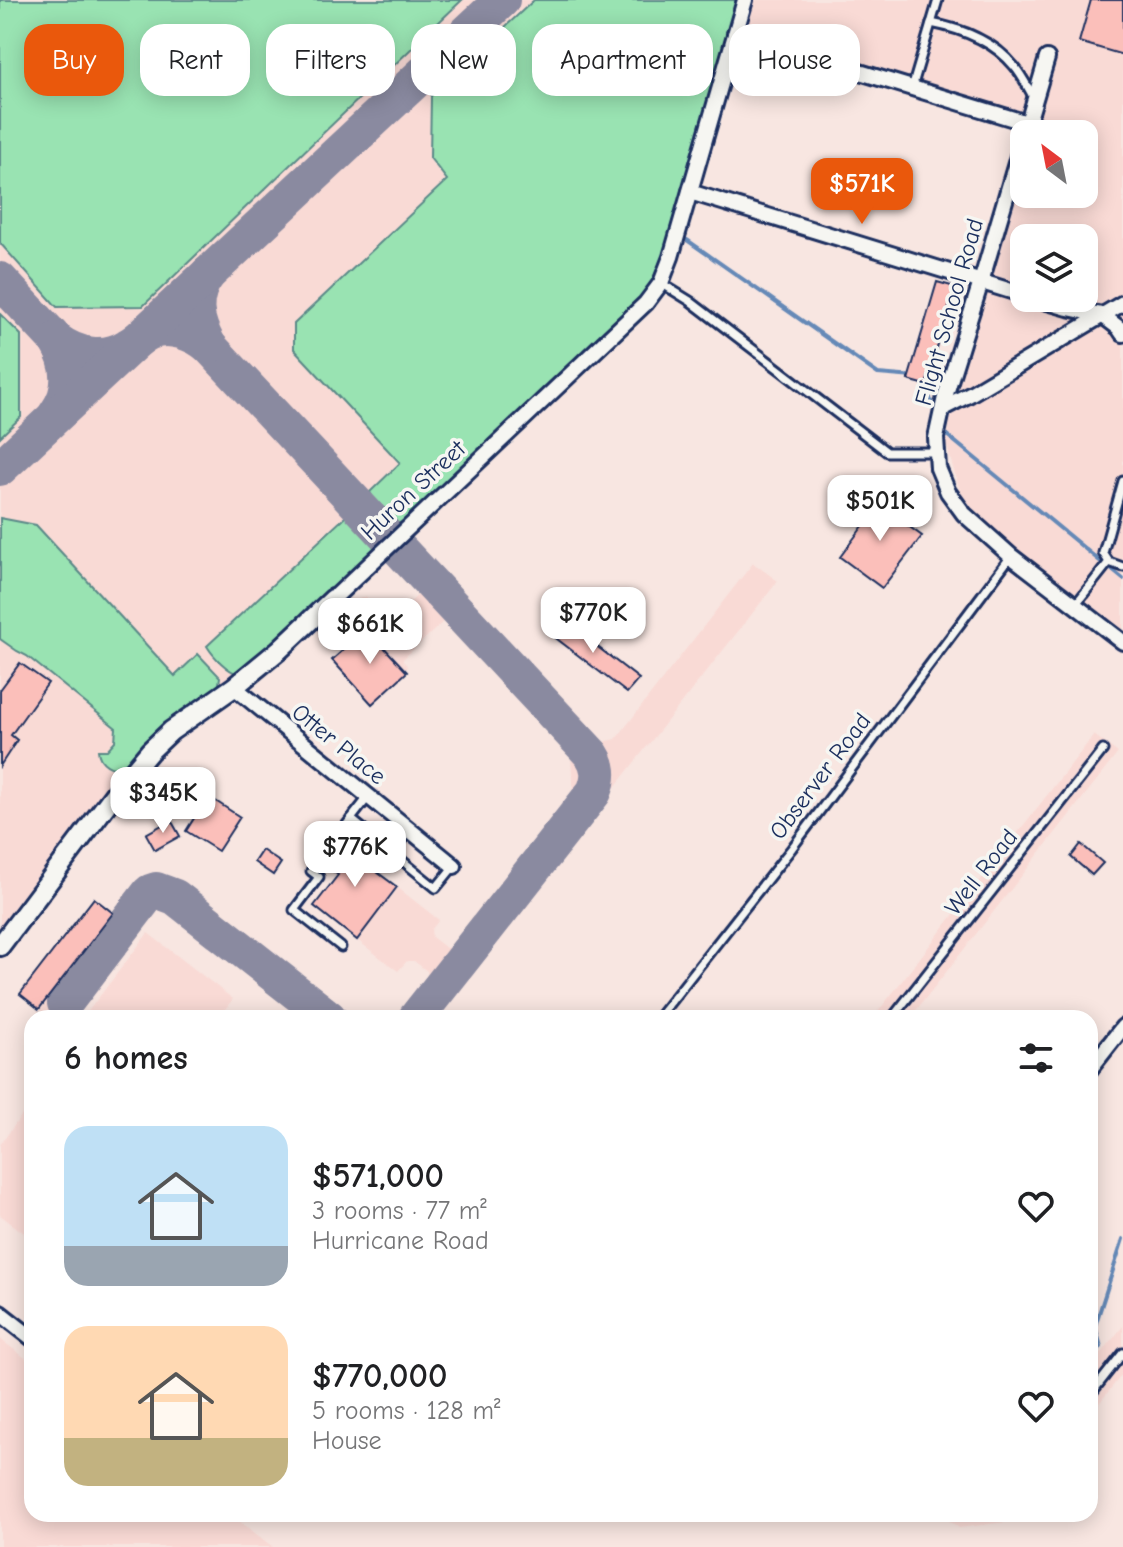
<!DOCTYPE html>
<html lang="en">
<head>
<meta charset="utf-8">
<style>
	body { margin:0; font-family:"Comic Neue",sans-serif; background:#f2f2f2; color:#202124; height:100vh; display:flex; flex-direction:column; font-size:30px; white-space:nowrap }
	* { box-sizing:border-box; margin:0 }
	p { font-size:26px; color:#757577 }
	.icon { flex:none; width:44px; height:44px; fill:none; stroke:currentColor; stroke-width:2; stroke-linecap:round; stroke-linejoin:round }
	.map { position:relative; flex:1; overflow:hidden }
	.details { position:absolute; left:24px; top:1010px; width:1074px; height:512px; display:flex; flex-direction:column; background:#fff; border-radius:24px; box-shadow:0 4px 20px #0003 }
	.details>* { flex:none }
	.top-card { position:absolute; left:24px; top:24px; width:1076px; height:72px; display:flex; gap:16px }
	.needle { width:52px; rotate:328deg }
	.buttons { position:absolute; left:1010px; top:120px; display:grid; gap:16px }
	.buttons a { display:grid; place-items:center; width:88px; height:88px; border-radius:16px; background:#fff; box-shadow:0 4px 20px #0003; font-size:40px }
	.price { position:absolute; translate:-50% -68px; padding:0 18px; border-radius:16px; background:#fff; color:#222; font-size:26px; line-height:52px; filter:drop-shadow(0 2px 4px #0008) }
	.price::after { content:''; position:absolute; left:50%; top:48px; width:24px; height:18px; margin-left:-12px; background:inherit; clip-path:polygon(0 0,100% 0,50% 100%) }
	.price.active { background:#ea580c; color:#fff }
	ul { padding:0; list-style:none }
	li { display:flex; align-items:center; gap:24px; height:200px; padding:0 40px }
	li span { display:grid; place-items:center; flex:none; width:224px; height:160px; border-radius:24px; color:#555 }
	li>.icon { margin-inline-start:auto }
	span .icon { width:96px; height:96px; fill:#fffc; stroke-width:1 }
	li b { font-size:34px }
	h2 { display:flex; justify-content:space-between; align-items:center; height:96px; padding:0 40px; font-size:34px }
	.tag { padding:0 28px; border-radius:24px; background:#fff; box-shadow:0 4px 20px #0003; font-size:28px; line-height:72px }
	.tag.active { background:#ea580c; color:#fff }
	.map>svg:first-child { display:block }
	.built { fill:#f9dad5; fill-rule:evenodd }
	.green { fill:#99e3b2; stroke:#5a8988; stroke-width:2 }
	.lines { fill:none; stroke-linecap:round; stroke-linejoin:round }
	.stream { stroke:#6589b7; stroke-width:4 }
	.taxiway { stroke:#8a8aa0; stroke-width:36 }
	.building { fill:#fbbfba; stroke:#1b2f5e; stroke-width:2 }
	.lane-casing { stroke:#1b2f5e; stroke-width:13 }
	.street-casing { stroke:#1b2f5e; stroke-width:20 }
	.secondary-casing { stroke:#1b2f5e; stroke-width:24 }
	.lane { stroke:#f6f6f2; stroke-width:7 }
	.street { stroke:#f6f6f2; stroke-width:14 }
	.secondary { stroke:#f6f6f2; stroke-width:18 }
	.labels { text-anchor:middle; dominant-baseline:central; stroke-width:7; stroke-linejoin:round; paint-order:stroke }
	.street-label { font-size:24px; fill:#1b2f5e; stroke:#f6f6f2 }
</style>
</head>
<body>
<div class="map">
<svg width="1123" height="1547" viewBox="0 0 1123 1547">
	<rect width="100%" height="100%" fill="#f8e6e1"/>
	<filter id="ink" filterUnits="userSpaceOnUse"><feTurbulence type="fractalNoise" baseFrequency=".0125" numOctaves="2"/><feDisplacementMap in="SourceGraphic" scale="16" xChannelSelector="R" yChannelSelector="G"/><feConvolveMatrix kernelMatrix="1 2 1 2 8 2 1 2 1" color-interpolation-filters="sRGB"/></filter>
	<g filter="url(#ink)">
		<g class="built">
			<path d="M0,0h1123v638l-104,-81 -55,-53 -18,-60 11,-63 33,-97 34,-130v40h60v-60h-55l2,-8 -289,-83 -70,234 -273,251 200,215 17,-4 137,-176 25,18 -346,437h-48l15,-2 29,-38 -1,-7 -13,-10h-7l-9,10 -41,-31 41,-52 41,32 -8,10 1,7 14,11 6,-1 121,-154 -2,-38 -126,-135 -42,39v2l5,6 -3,3 -56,-61 12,-11 5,-1 24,24 30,-28 -42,-45 -217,199 -161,208zM1024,238h60v60h-60z"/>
			<polygon points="1094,735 1118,753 910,1018 873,1018"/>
			<polygon points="150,879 166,890 175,879 353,1018 306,1018 156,901 149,902 62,1018 52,1018 39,1009 113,913 121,918"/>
			<polygon points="148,933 233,999 218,1018 83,1018"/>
			<polygon points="32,1101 32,1239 0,1215 0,1145"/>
			<polygon points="1123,1326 1123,1373 1090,1415 1090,1368"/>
			<polygon points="0,1339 32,1363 32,1514 230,1514 273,1547 0,1547"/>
			<polygon points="941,1514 1013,1514 1006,1522 959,1528"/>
		</g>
		<g class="green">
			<polygon points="0,0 462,0 143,306 57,307 0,243"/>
			<polygon points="534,0 739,0 666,248 651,283 639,301 403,522 395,524 375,502 370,492 400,463 294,349 294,324 447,180 430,158 431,96"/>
			<polygon points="0,314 21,335 21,417 0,437"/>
			<path d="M345,517l6,1 27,30 -139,126c-11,-2 -26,-18 -32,-28z"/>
			<path d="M0,518l36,7 139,151 23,-22 22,23 -2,13 -93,79c-13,1 -26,-5 -27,-19h9l8,-9 1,-13 -89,-72 -10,-5 -17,-12z"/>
		</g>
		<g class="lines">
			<g class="stream">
				<polyline points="687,240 878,374 914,377"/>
				<polyline points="924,383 933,406"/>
				<polyline points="942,431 1101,562"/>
				<polyline points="1112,570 1123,579"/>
				<polyline points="1090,1356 1101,1347 1095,1326 1123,1239"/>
			</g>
			<g class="taxiway">
				<polyline points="0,280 56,340"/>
				<path d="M209,346l383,409c8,12 8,23 2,37l-178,226"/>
				<path d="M56,414c18,-24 15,-50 0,-74 21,16 49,21 72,6 7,-4 14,-10 22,-14 20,-8 44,1 59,14 -14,-25 -19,-48 -1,-72"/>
				<polyline points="0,468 502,0"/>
				<polyline points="65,1003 150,892 156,890 175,897 329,1018"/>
			</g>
		</g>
		<g class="building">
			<polygon points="1091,0 1123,0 1123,55 1079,42"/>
			<polygon points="937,282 955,287 926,385 908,380"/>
			<polygon points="867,496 922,536 882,588 840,557 863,526 857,521 861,516 856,512"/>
			<polygon points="559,617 639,679 627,693 548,632"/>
			<polygon points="367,629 407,672 372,704 332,660"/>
			<polygon points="20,663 48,683 11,735 17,740 0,766 0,690"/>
			<polygon points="208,796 240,817 218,851 186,831"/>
			<polygon points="171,820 180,836 155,850 146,834"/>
			<polygon points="355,840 385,862 377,872 397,887 357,940 314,906 338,875 325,865 344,841"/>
			<polygon points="1081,844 1103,863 1092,875 1071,857"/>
			<polygon points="262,850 281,863 273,875 254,862"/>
			<polygon points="94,898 113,913 39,1009 20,994"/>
		</g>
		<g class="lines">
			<defs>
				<g id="lane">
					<path d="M931,23c31,6 62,17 83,43 8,9 14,22 20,32"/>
					<polyline points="912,88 938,0"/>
					<polyline points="661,283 690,301 887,452 937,452"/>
					<polyline points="1109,562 1103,553 1123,481"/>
					<polyline points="1075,605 1109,562 1123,567"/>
					<polyline points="351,819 369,796"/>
					<polyline points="393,853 410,830"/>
					<polyline points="341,947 294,910 319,877 311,871 351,819 436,888 454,866"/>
					<polyline points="658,1018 792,848 1011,556"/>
					<polyline points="892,1018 1103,750"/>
					<polyline points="1090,1395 1123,1353"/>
				</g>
				<g id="street">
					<polyline points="735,34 1027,123"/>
					<polyline points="1047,58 981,282 945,397 936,438 938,468 948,492 964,514 1011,556 1123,642"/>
					<polyline points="690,192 1024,295"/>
					<polyline points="1033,298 1068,308 1102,315 1119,328 1123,334"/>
					<polyline points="943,408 970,394 1123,303"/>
					<polyline points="333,599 646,303 661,283 671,257 745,0"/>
					<polyline points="234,687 454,866"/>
					<polyline points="1090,1069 1123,1027"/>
					<polyline points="0,1313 32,1338"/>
				</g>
				<polyline id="secondary" points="0,946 119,788 150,751 171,731 234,687 279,650 333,599"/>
			</defs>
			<use href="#lane" class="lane-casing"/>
			<use href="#street" class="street-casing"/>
			<use href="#secondary" class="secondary-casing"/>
			<use href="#lane" class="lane"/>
			<use href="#street" class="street"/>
			<use href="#secondary" class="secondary"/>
		</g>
	</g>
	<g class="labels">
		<g class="street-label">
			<text transform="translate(949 312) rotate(-74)">Flight School Road</text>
			<text transform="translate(413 490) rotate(-43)">Huron Street</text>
			<text transform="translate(339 744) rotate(39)">Otter Place</text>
			<text transform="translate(820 776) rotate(-53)">Observer Road</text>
			<text transform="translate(981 872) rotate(-52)">Well Road</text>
		</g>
	</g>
</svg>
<div class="buttons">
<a><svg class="needle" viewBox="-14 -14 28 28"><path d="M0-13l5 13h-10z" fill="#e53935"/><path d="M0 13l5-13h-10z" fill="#757577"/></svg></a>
<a><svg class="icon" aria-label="layers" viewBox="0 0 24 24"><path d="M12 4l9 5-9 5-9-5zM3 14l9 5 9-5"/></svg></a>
</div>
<b class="price active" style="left:862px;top:226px">$571K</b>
<b class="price" style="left:880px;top:543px">$501K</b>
<b class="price" style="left:593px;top:655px">$770K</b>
<b class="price" style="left:370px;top:666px">$661K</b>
<b class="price" style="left:163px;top:835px">$345K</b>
<b class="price" style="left:355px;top:889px">$776K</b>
<div class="top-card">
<a class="tag active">Buy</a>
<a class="tag">Rent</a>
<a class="tag">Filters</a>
<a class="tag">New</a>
<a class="tag">Apartment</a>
<a class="tag">House</a>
</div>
<section class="details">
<h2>6 homes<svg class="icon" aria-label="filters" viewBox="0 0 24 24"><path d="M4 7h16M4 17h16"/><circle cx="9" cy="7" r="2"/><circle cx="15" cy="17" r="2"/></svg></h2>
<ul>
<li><span style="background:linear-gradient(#bfe0f5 75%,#9aa5b1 0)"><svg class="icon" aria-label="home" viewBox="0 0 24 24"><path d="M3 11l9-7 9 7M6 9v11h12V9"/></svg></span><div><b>$571,000</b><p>3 rooms · 77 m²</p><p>Hurricane Road</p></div><svg class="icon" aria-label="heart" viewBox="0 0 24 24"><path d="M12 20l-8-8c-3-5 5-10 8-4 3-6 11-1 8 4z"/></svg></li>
<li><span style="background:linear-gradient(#ffd9b3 70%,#c2b280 0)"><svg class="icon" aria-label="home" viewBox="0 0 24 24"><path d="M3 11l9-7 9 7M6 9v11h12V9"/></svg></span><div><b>$770,000</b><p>5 rooms · 128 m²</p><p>House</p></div><svg class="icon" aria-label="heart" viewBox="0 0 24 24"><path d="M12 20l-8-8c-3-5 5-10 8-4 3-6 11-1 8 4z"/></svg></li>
</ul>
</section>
</div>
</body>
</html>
